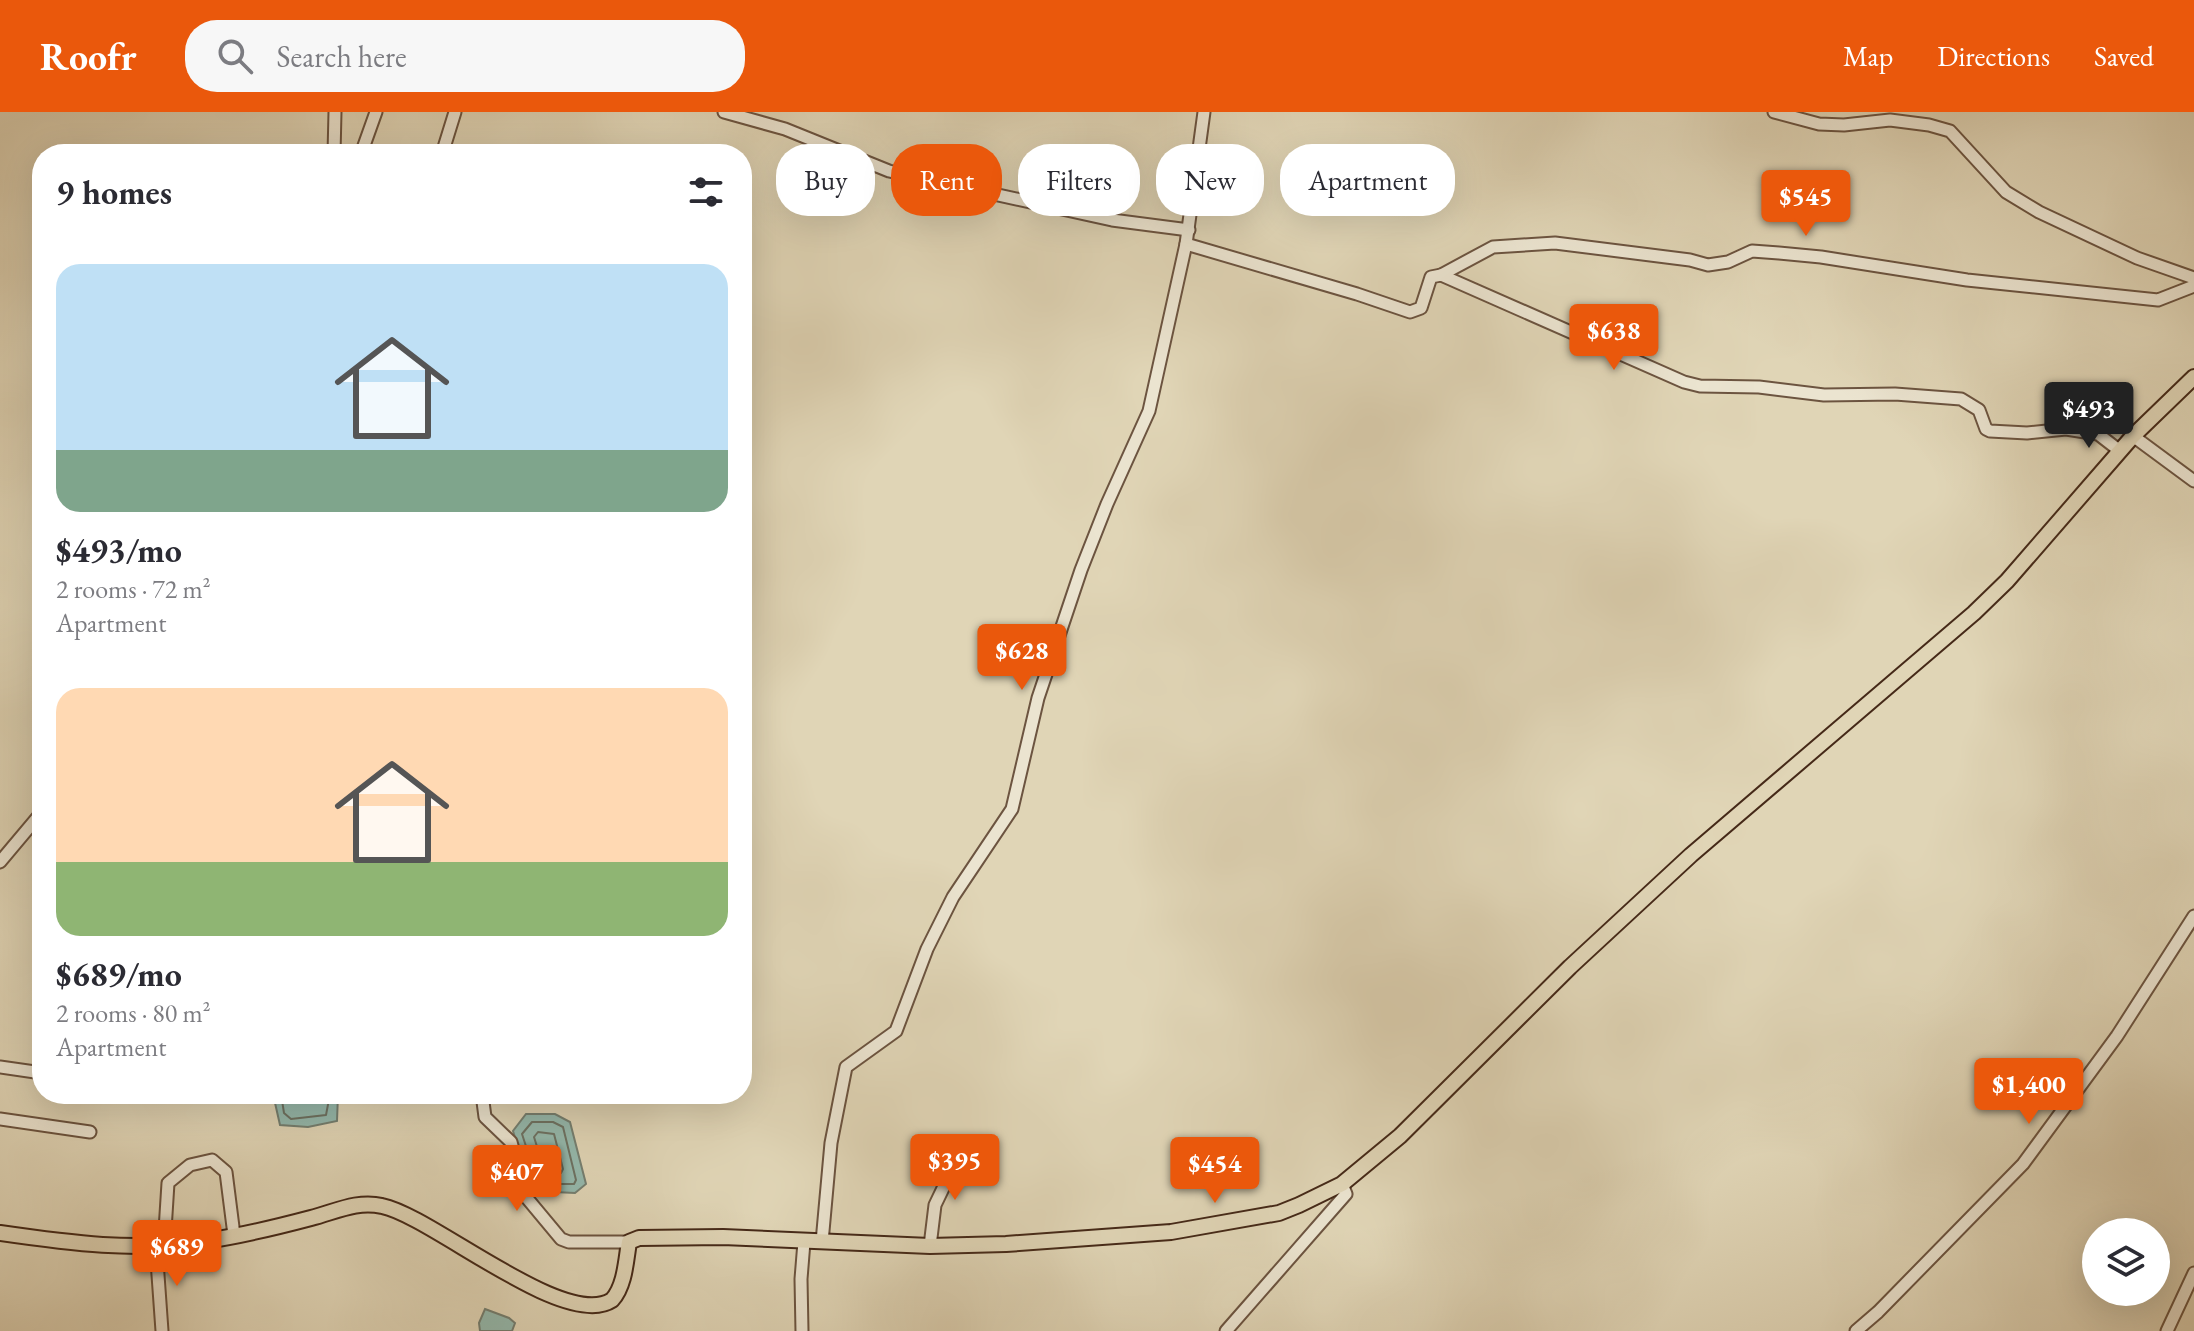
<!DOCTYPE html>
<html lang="en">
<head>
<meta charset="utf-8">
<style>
	body { margin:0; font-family:"EB Garamond",serif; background:#f7f7f7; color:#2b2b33; height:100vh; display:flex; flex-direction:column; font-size:30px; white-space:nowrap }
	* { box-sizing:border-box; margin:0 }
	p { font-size:26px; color:#7c7c81 }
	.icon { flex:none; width:44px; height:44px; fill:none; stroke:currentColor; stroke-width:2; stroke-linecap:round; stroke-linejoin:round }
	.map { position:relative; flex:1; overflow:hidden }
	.side { position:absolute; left:32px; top:32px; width:720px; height:960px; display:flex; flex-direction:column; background:#fff; border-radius:32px; box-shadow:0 8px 32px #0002 }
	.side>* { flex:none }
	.banner { position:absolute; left:776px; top:32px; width:760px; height:72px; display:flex; gap:16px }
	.controls { position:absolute; left:2082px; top:1106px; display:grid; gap:16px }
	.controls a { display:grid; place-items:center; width:88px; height:88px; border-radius:50%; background:#fff; box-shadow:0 8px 32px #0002; font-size:40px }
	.price { position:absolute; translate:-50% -68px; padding:0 18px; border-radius:8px; background:#ea580c; color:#fff; font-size:26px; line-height:52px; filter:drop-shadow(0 2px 4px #0008) }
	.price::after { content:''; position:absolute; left:50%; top:48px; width:24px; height:18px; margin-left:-12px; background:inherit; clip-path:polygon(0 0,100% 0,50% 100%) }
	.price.on { background:#222; color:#fff }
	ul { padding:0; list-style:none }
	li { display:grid; align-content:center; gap:16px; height:424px; padding:0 24px }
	li span { display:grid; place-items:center; height:248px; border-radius:24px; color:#555 }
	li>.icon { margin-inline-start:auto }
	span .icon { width:144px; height:144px; fill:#fffc; stroke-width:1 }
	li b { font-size:34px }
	h2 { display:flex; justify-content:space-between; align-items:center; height:96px; padding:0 24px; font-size:34px }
	.pill { padding:0 28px; border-radius:32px; background:#fff; box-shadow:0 8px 32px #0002; font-size:28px; line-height:72px }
	.pill.on { background:#ea580c; color:#fff }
	header { display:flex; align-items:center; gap:48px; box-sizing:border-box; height:112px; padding:0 40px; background:#ea580c; color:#fff }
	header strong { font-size:38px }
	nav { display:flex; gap:44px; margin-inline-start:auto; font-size:28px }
	.search { width:560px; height:72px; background:#f7f7f7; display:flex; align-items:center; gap:20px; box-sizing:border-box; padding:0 28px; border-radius:32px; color:#7c7c81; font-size:30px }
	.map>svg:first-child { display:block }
	.water { fill:#94b9ad; stroke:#747f71; stroke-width:2 }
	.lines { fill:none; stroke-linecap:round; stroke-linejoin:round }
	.shore { stroke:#6c7162; stroke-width:2 }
	.minor-casing { stroke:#6c5440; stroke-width:15 }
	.major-casing { stroke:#452918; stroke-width:18 }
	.minor { stroke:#ebe4d0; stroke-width:11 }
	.major { stroke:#e0d5b6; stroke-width:14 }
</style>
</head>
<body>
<header>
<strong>Roofr</strong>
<div class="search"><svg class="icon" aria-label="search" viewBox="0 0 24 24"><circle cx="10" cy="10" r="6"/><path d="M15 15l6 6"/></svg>Search here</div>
<nav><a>Map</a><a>Directions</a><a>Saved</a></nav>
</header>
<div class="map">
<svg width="2194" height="1219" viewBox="0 0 2194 1219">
	<rect width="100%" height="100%" fill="#e0d5b6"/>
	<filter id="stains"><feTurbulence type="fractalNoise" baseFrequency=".0025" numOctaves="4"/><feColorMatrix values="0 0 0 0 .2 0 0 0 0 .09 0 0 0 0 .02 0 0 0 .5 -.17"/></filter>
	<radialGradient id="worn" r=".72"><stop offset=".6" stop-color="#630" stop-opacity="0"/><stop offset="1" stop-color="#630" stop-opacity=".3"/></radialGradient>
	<g class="water">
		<polygon points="273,982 338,982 337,1009 308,1015 280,1013"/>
		<polygon points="526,1002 555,1002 570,1010 586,1072 575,1081 554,1080 530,1073 513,1019"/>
		<polygon points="485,1197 509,1206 515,1211 512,1219 480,1219 479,1211"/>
	</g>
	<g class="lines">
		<g class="shore">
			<polyline points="281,982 284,1001 291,1007 326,1003 330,982"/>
			<polygon points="532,1010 553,1010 563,1015 576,1068 574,1072 556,1072 536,1065 522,1022"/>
			<polygon points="538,1020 554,1022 563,1057 561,1061 544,1057 534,1025"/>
		</g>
		<defs>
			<g id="minor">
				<polyline points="724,0 785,17 889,59 1112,108 1189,118"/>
				<polyline points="1774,0 1819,12 1844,13 1890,8 1929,13 1950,19 2006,80 2039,100 2137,146 2194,166"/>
				<polyline points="334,42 335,0"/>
				<polyline points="361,42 376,0"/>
				<polyline points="442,42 455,0"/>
				<polyline points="1186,132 1357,182 1410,200 1421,196 1431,165 1441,163 1684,270 1700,274 1759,275 1824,283 1895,282 1961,287 1979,298 1986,317 1990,319 2027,321 2066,317 2098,322 2120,339"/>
				<polyline points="1441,163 1493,135 1555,131 1690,148 1708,153 1728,150 1752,139 1779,141 1821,145 1967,168 2158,188 2194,174"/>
				<polyline points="2133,324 2194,369"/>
				<polyline points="0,750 42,700"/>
				<polyline points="0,955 42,961"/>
				<polyline points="482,982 485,1005 511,1030 526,1085 561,1127 569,1130 629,1130"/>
				<polyline points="0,1007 90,1020"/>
				<polyline points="822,1130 831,1031 846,955 896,919 927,837 953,785 1012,697 1038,586 1081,458 1107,392 1149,299 1186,132 1204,0"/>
				<polyline points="164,1134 168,1071 190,1053 212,1048 226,1060 234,1123"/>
				<polyline points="930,1134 935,1093 960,1041 967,1037"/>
				<polyline points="156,1135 162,1219"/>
				<polyline points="802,1219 801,1167 804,1130"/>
				<polyline points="1226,1219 1346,1082 1342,1072"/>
				<polyline points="1856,1219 1878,1200 2023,1052 2117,924 2194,804"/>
				<polyline points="2167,1219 2194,1161"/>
			</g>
			<path id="major" d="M0,1121c69,10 136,19 205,8 35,-5 72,-14 106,-23 24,-6 46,-18 71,-12 50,10 183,125 230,94 13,-14 14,-40 17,-58l10,-4 84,-1 207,9 76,-2 165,-12 108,-19 20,-8 43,-21 58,-48 170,-169 121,-112 283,-242 33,-32 126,-145 61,-59"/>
		</defs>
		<use href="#minor" class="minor-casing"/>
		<use href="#major" class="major-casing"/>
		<use href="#minor" class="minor"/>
		<use href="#major" class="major"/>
	</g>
	<rect width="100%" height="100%" filter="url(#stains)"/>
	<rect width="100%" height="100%" fill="url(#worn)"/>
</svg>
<div class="controls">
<a><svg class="icon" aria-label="layers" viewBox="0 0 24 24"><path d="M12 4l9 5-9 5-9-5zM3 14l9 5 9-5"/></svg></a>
</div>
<b class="price" style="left:1806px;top:126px">$545</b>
<b class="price" style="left:1614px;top:260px">$638</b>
<b class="price on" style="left:2089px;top:338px">$493</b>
<b class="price" style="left:1022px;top:580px">$628</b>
<b class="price" style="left:2029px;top:1014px">$1,400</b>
<b class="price" style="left:955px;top:1090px">$395</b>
<b class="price" style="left:1215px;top:1093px">$454</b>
<b class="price" style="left:517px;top:1101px">$407</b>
<b class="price" style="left:177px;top:1176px">$689</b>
<div class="banner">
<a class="pill">Buy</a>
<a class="pill on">Rent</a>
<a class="pill">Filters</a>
<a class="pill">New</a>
<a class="pill">Apartment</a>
</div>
<section class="side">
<h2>9 homes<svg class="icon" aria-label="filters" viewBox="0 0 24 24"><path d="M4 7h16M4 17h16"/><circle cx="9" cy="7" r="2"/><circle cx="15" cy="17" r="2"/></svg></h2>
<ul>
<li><span style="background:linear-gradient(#bfe0f5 75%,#7fa58c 0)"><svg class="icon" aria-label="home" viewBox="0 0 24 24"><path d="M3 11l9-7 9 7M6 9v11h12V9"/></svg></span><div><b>$493/mo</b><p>2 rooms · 72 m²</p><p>Apartment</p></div></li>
<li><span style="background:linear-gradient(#ffd9b3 70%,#8fb573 0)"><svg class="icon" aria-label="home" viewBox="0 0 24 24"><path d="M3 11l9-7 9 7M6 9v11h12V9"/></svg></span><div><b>$689/mo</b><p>2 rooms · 80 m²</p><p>Apartment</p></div></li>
</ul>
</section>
</div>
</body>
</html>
